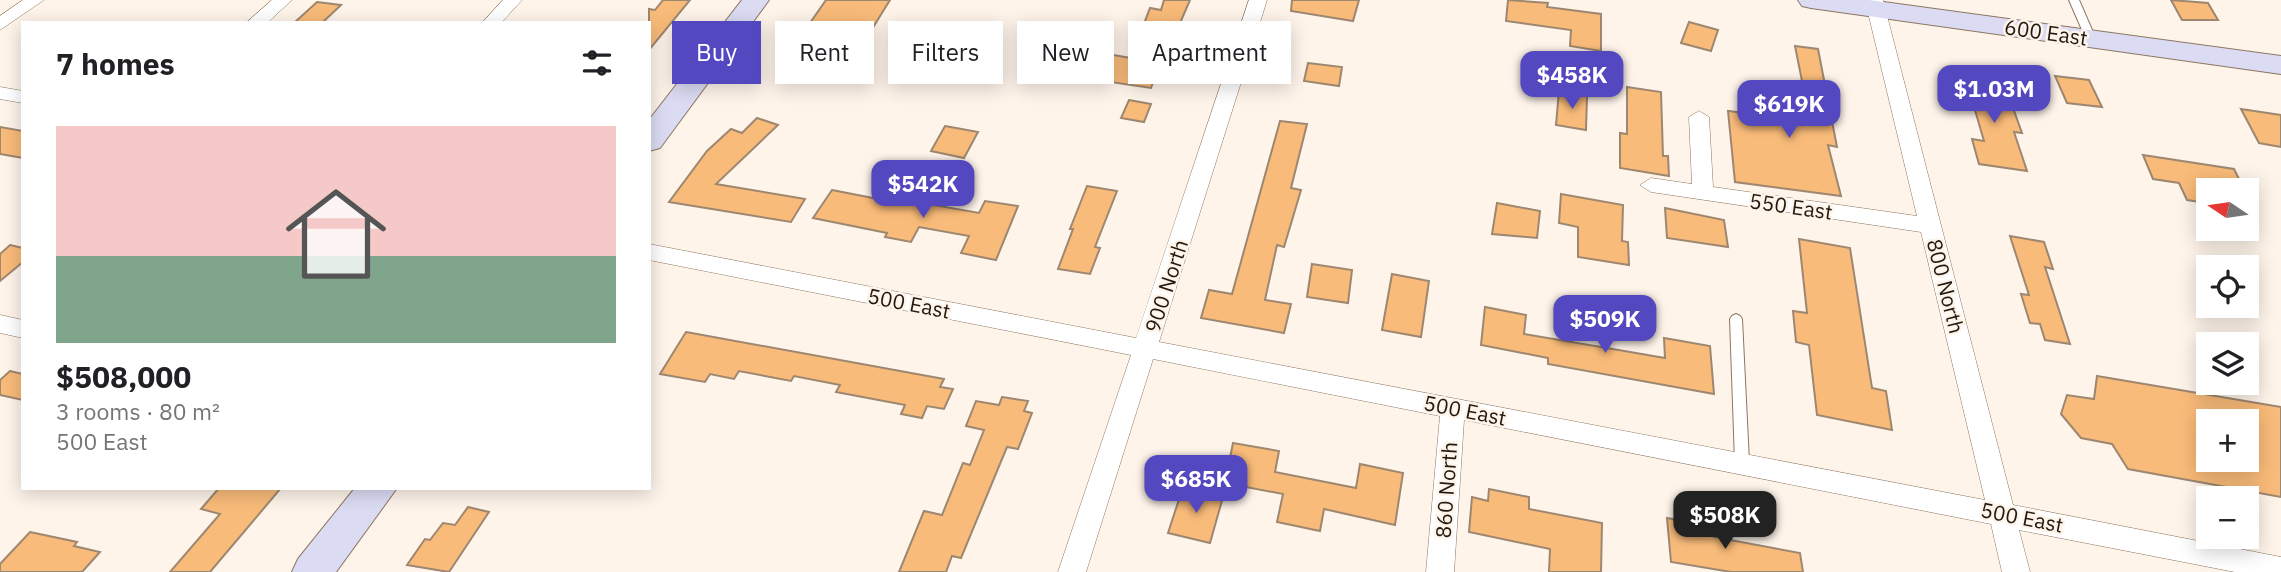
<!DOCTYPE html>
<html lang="en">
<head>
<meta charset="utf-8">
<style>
	body { margin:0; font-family:"IBM Plex Sans",sans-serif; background:#f6f6f6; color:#202124; height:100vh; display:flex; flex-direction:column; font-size:26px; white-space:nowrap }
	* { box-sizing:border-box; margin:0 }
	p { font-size:23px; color:#757577 }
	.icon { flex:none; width:38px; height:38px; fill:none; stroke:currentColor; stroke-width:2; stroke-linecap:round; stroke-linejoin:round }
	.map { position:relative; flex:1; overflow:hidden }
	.drawer { position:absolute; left:21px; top:21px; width:630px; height:469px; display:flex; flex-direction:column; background:#fff; border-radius:0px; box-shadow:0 4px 18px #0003 }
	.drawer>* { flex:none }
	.hud { position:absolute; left:672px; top:21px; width:665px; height:63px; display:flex; gap:14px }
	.needle { width:46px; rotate:283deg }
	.fabs { position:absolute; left:2196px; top:178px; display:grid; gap:14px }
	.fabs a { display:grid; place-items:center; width:63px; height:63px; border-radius:0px; background:#fff; box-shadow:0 4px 18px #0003; font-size:35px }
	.price { position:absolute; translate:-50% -60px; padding:0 16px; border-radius:14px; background:#5448c0; color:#fff; font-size:23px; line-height:46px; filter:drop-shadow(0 2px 4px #0008) }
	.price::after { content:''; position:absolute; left:50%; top:42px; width:21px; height:16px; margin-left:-10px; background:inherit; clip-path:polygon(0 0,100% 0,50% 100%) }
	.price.current { background:#222; color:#fff }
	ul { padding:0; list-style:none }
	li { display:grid; align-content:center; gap:14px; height:371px; padding:0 35px }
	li+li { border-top:2px solid #e0e0e0 }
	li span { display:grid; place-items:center; height:217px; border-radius:0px; color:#555 }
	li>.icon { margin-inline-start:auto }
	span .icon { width:126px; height:126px; fill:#fffc; stroke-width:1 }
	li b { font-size:30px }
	h2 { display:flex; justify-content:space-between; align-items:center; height:84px; padding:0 35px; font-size:30px }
	.tag { padding:0 24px; border-radius:0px; background:#fff; box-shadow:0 4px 18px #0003; font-size:24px; line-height:63px }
	.tag.current { background:#5448c0; color:#fff }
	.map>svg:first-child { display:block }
	.building { fill:#f9bb79; stroke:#9e8770; stroke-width:2; fill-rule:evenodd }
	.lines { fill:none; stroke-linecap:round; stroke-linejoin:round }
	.lane-casing { stroke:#8d7660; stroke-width:2 }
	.street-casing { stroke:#8d7660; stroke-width:1 }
	.secondary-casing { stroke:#8d7660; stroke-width:2 }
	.lane { fill:#fff; fill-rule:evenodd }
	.street { fill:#fff; fill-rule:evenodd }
	.secondary { fill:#dbdbf4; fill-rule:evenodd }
	.labels { text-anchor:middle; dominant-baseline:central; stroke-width:5; stroke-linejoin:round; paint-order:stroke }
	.street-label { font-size:21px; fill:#221910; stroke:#fef4ea }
</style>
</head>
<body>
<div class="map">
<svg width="2281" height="572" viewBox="0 0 2281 572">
	<rect width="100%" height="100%" fill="#fef4ea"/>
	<g class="building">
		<polygon points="663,0 690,0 649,50 649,9 655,10"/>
		<polygon points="826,0 890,0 869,34 810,23"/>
		<polygon points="1164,0 1190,0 1177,30 1173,29 1151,88 1097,80 1108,54 1131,58 1150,8 1161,10"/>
		<polygon points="1292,0 1359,0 1353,21 1291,11"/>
		<polygon points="1508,0 1548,3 1547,7 1601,14 1601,51 1570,46 1571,30 1506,21"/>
		<polygon points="2171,0 2208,3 2218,20 2182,20"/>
		<polygon points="317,2 341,5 322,23 294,23"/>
		<polygon points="1689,22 1718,30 1711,51 1681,43"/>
		<polygon points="1795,46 1818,49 1837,147 1828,145 1841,196 1735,182 1728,111 1810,121"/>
		<polygon points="1308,63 1342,67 1339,86 1304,81"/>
		<polygon points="1963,69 1990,73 1999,106 2013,108 2022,133 2014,132 2027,171 1979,164 1972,139 1984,141"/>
		<polygon points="2055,76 2089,80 2102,107 2067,103"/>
		<polygon points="1627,87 1661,92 1663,156 1668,156 1669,176 1620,168 1620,133 1627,134"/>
		<polygon points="1559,91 1587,96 1586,130 1556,125"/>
		<polygon points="1129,100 1151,104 1144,122 1121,118"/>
		<polygon points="2241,109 2281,115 2281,147 2259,143"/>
		<polygon points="757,118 778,125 716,184 805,199 791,222 669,202 707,151 731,129 742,133"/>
		<polygon points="1280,121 1307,124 1291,188 1301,190 1284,247 1277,245 1265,300 1291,304 1284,333 1201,318 1209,290 1232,294"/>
		<polygon points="945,126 978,132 964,158 931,151"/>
		<polygon points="0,127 23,131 23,158 0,154"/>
		<polygon points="2143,155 2234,169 2245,191 2208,191 2208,203 2187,200 2179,183 2153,179"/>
		<polygon points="1087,186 1117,191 1095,247 1100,248 1090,274 1058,269 1073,229 1070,229"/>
		<polygon points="832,190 904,204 906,200 979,213 985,201 1018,206 996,260 961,253 969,236 919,227 911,242 885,237 887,233 813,218"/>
		<polygon points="1561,194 1623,205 1622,241 1628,242 1629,265 1578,257 1578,227 1559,223"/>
		<polygon points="1497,203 1540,211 1537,238 1492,234"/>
		<polygon points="1665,208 1724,220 1728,247 1667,238"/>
		<polygon points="2010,236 2044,242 2053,269 2045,267 2070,344 2045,340 2040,324 2030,323 2021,294 2029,295"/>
		<polygon points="1799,239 1850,248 1872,388 1886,391 1892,430 1817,415 1809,345 1796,342 1793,311 1807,313"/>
		<polygon points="10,245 23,248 23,262 0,281 0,254"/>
		<polygon points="1312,264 1352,270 1348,303 1307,297"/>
		<polygon points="1392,274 1429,281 1421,337 1382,330"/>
		<polygon points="1485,307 1526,315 1524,334 1607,348 1665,358 1664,338 1710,346 1714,394 1548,364 1548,358 1481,345"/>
		<polygon points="686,332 944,379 940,387 953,389 944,409 927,406 922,418 901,414 905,405 836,392 840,385 794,376 791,381 739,371 734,379 710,374 705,382 660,374"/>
		<polygon points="10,371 23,374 23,400 0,395 0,380"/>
		<path d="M2097,376l184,31v90l-153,-28 -16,-25 -31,-6 -20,-24 6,-19 27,4zM2208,422h39v38h-39z"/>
		<polygon points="1002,397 1028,401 1024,411 1032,413 1018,449 1007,447 961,558 952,556 946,572 899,572 924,511 942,515 963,463 970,465 984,430 966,426 976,401 999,405"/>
		<polygon points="1233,443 1279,451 1275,472 1356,488 1360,464 1403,473 1395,525 1324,509 1320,531 1277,522 1283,494 1225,483"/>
		<polygon points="1183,487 1223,497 1210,543 1168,533"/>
		<polygon points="219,488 281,488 210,572 170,572 220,514 201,509"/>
		<polygon points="1489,489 1529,497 1529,509 1602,523 1601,572 1549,572 1550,549 1469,532 1472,497 1488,501"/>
		<polygon points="468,507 489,512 449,572 407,565 425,539 430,540 443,523 455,525"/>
		<polygon points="1667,518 1713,526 1714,537 1800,553 1803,572 1731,572 1671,562"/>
		<polygon points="30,532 77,542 74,546 100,552 82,572 0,572 0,564"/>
	</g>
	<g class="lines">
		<defs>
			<g id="lane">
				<polygon points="2069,0 2079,0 2096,39 2095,41 2087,41 2086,39"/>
				<polygon points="1736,314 1740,316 1742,319 1749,462 1747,466 1742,468 1737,466 1735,462 1730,319 1732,316"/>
			</g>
			<g id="street">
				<polygon points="23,0 44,0 0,30 0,16"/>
				<polygon points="272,0 292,0 267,23 246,23"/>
				<polygon points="503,0 522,0 501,23 482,23"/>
				<polygon points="1249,0 1267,0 1159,342 1985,500 1921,232 1651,192 1640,185 1651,178 1692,184 1689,117 1699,111 1709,117 1713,187 1917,216 1865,0 1883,0 2013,505 2281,557 2281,572 2235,572 2019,530 2030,572 2002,572 1991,524 1464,420 1454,572 1426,572 1440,416 1153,359 1086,572 1058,572 1131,355 649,260 649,244 1136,338"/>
				<polygon points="0,87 23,91 23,103 0,99"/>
				<polygon points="0,315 23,320 23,338 0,333"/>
			</g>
			<g id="secondary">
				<polygon points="742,0 769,0 660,148 649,151 649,120"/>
				<polygon points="1798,0 1869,0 2281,56 2281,74 1811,8 1802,6"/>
				<polygon points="355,488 397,488 336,572 292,572 298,559"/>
			</g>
		</defs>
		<use href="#lane" class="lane-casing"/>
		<use href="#street" class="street-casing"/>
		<use href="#secondary" class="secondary-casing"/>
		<use href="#lane" class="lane"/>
		<use href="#street" class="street"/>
		<use href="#secondary" class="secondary"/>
	</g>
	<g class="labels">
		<g class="street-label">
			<text transform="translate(2046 32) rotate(8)">600 East</text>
			<text transform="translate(1791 206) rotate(8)">550 East</text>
			<text transform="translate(1166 286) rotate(-72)">900 North</text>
			<text transform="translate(1946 286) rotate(76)">800 North</text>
			<text transform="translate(909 303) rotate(11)">500 East</text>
			<text transform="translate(1465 410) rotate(11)">500 East</text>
			<text transform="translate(1446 490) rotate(-86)">860 North</text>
			<text transform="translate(2022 517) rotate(11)">500 East</text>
		</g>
	</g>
</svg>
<div class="fabs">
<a><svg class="needle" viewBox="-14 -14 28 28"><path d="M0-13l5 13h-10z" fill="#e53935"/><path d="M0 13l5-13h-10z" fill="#757577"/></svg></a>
<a><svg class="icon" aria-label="locate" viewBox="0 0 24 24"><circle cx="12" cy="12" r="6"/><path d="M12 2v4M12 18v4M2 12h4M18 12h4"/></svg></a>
<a><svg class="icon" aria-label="layers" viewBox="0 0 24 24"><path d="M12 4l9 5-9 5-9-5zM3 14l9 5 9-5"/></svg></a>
<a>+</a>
<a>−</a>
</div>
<b class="price" style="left:1572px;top:111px">$458K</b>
<b class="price" style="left:1994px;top:125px">$1.03M</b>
<b class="price" style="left:1789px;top:140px">$619K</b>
<b class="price" style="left:923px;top:220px">$542K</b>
<b class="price" style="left:1605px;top:355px">$509K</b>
<b class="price" style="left:1196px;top:515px">$685K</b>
<b class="price current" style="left:1725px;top:551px">$508K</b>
<div class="hud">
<a class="tag current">Buy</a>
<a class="tag">Rent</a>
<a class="tag">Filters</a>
<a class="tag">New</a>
<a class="tag">Apartment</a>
</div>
<section class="drawer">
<h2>7 homes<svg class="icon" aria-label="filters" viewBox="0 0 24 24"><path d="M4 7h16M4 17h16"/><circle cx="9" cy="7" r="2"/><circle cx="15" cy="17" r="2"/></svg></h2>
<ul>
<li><span style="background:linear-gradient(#f6c9c9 60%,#7fa58c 0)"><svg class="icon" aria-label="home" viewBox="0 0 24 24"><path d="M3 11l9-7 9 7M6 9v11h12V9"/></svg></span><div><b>$508,000</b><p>3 rooms · 80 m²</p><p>500 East</p></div></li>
</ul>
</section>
</div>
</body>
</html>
